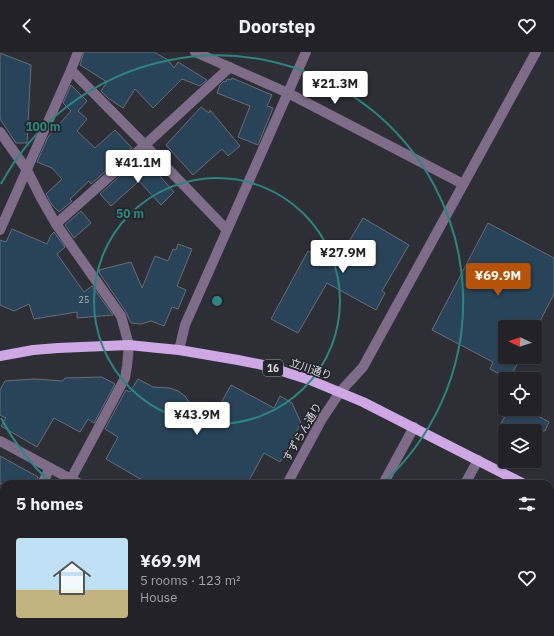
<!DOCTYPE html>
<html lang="en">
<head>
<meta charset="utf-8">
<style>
	body { margin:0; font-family:"IBM Plex Sans","Noto Sans JP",sans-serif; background:#2a2a30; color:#f1f3f6; height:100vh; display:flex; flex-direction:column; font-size:15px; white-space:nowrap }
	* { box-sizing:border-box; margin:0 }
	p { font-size:13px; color:#a2a4a8 }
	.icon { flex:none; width:22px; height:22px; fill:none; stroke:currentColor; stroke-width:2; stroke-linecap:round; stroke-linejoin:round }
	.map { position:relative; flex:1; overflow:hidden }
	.panel { position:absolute; left:0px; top:428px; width:554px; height:156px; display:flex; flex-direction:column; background:#222228; border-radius:12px 12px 0 0; box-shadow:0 1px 3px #0004,0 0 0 1px #3f3f45 }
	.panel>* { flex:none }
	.needle { width:26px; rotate:274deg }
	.buttons { position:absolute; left:498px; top:268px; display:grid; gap:8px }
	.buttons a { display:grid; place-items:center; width:44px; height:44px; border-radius:4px; background:#222228; box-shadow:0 1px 3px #0004,0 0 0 1px #3f3f45; font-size:20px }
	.price { position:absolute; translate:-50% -34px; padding:0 9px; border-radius:4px; background:#fff; color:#222; font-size:13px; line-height:26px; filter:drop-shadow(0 1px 2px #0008) }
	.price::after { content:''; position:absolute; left:50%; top:24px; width:12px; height:9px; margin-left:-6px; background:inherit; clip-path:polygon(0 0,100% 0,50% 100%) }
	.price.active { background:#b45309; color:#fff }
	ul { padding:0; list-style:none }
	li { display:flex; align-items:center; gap:12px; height:100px; padding:0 16px }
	li span { display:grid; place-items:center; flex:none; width:112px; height:80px; border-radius:4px; color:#555 }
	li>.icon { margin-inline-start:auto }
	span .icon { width:48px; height:48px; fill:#fffc; stroke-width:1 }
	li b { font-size:17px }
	h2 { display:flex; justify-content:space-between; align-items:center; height:48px; padding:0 16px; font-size:17px }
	header { display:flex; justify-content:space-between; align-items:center; height:52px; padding:0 16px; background:#222228; font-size:18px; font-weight:700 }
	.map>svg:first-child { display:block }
	.building { fill:#294358; stroke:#676f76 }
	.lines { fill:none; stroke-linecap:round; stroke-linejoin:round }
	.minor { stroke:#7e6c89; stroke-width:10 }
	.major { stroke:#cda8e4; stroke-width:10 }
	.ring { fill:none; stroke:#2d857f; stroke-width:2 }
	.labels { text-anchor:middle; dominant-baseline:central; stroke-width:3.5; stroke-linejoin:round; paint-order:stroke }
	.number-label { font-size:9px; fill:#acb3bc }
	.shield { fill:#24252c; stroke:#a1a2a8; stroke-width:1 }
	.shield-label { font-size:10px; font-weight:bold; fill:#d7d8dd }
	.street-label { font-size:11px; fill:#d7d8dd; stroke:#24252c }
	.centre { fill:#2d857f; stroke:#24252c; stroke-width:2 }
	.ring-label { font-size:12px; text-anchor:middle; font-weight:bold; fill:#2d857f; stroke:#24252c; stroke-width:3.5; stroke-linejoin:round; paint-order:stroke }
</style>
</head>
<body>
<header><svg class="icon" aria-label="back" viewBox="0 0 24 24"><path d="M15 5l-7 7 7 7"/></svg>Doorstep<svg class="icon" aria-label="heart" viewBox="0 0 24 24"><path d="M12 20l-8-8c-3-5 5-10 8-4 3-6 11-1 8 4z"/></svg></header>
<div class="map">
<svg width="554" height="584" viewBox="0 0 554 584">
	<rect width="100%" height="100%" fill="#2d2e36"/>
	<g class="building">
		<polygon points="84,0 154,0 168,8 174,16 178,10 207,28 200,34 182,27 153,56 135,37 123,56 108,46 101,39 107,30 80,13"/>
		<polygon points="0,1 31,13 27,91 16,91 0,67"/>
		<polygon points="232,26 272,43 267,54 273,56 258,93 238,85 250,54 217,41 220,33 224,29 226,30 227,27 231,28"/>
		<polygon points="71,33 87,49 78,59 87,67 77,79 95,96 115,78 132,96 91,132 89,129 70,147 72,149 59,160 52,153 46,142 62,127 52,116 37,110 48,85 71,59 63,51"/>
		<polygon points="201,55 209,61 210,58 240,94 228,104 222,97 193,123 166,93"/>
		<polygon points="140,106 138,111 145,116 149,112 174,140 161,153 139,129 111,154 100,142"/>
		<polygon points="81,159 91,171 74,186 65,173"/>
		<polygon points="363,166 409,193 382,239 385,241 376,258 327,231 298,281 271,267 308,199 335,213"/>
		<polygon points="488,171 554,206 554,242 537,275 505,275 505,305 521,305 509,327 490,317 493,310 432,278"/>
		<polygon points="12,177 47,192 51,183 54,180 65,195 57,202 84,240 92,234 113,263 77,266 77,260 34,267 29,252 14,259 0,253 0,188 6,190"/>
		<polygon points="178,192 192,197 177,234 186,238 178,257 172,255 164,274 151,269 141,272 131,271 129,267 126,260 100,222 99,218 131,210 142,236 155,204 168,209 173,197 176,198"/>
		<polygon points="102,325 115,332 94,371 88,367 80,380 54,366 37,395 1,374 6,366 0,363 0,338 5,329 35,327 63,329 65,326"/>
		<polygon points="138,327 153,335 170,336 178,339 185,344 189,350 193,357 211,369 231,333 274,356 280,344 292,351 301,371 280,410 264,401 247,432 149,432 106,407 118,385 105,377 126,338 130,340"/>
		<polygon points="509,357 525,357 549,370 545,379 497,379"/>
		<polygon points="0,404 38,425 36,432 0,432"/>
	</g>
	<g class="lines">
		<g class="minor">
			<polyline points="195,0 288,41 463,132"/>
			<polyline points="71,18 145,93 227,178"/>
			<polyline points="0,80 27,118 41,146 56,172 121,264 129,293 127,314 125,326 71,427"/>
			<polyline points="56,172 145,93 230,15"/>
			<polyline points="0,178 71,18 78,0"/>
			<polyline points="179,298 185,273 306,0"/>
			<polyline points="0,389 80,432"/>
			<polyline points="42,432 50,416"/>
			<polyline points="287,432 322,367 340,340 363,315 536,0"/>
			<polyline points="383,432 414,375"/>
			<polyline points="465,432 478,408"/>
			<polyline points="237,580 245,584"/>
			<polyline points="203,584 205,580"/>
			<polyline points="302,584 305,580"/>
			<polyline points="385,584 387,580"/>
			<polyline points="470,584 472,580"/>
		</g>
		<g class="major">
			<polyline points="0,304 33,298 58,296 129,293 158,296 179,298 238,308 263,313 310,328 363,350 524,432"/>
			<polyline points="550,445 554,448"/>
		</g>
	</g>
	<g class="ring">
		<circle cx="217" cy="249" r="123"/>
		<path d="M52 432A246 246 0 0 1 1 366M1 132A246 246 0 1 1 382 432"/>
	</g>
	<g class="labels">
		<g class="number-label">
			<text x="84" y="247">25</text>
		</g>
		<rect class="shield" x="263" y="308" width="20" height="16" rx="3"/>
		<g class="shield-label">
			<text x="273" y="316">16</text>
		</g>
		<g class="street-label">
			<text transform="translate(311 317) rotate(19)">立川通り</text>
			<text transform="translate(302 380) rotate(-60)">すずらん通り</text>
		</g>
	</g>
	<circle cx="217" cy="249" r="6" class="centre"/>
	<g class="ring-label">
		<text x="43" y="79">100 m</text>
		<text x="130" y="166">50 m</text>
	</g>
</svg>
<div class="buttons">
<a><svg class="needle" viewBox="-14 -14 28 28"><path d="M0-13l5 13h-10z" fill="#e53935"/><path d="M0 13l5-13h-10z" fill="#a2a4a8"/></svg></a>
<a><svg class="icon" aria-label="locate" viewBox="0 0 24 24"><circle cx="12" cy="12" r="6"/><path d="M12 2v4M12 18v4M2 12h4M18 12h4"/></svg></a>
<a><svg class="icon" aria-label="layers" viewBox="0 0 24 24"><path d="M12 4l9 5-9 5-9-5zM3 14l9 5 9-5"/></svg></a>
</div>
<b class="price" style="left:335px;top:53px">¥21.3M</b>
<b class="price" style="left:138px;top:132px">¥41.1M</b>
<b class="price" style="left:343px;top:222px">¥27.9M</b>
<b class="price active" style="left:498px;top:245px">¥69.9M</b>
<b class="price" style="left:197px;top:384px">¥43.9M</b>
<section class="panel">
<h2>5 homes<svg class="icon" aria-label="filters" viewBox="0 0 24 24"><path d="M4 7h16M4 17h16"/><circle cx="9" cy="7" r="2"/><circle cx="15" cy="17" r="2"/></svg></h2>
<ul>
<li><span style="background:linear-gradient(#bfe0f5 65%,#c2b280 0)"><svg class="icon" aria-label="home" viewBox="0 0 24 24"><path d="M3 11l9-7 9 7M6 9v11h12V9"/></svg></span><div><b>¥69.9M</b><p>5 rooms · 123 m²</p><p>House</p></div><svg class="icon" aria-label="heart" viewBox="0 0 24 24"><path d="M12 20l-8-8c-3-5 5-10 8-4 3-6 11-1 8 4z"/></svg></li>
</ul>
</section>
</div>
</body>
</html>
